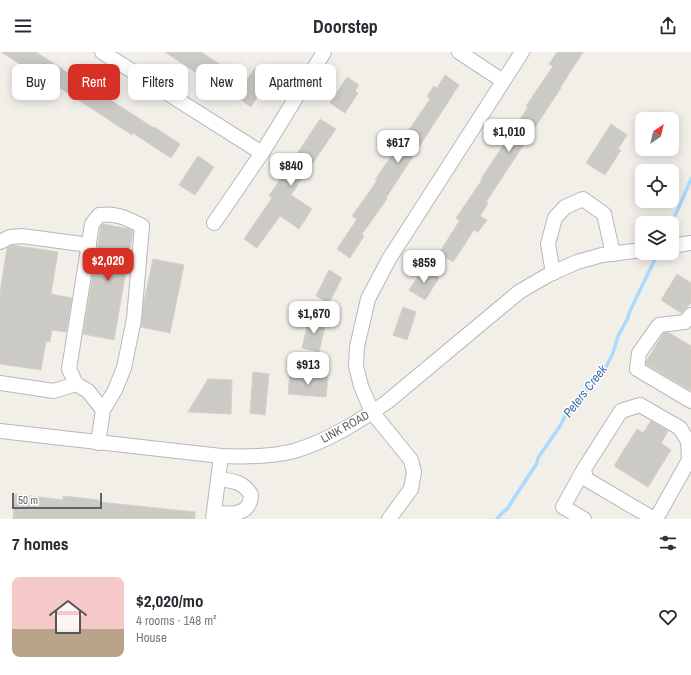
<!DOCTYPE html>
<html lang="en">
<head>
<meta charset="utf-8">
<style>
	body { margin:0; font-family:"Archivo Narrow",sans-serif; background:#f7f7f7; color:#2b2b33; height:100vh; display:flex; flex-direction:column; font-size:15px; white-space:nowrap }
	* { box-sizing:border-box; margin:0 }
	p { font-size:13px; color:#7c7c81 }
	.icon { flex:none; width:22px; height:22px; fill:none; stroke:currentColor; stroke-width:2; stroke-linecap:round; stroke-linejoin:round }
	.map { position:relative; height:467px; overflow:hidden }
	.sheet { display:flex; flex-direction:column; background:#fff; flex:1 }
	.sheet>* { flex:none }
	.top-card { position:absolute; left:12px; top:12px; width:400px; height:36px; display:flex; gap:8px }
	.needle { width:26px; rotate:35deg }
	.fabs { position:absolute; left:635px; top:60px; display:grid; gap:8px }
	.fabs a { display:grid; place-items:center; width:44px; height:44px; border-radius:8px; background:#fff; box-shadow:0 2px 10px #0003; font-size:20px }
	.scale { position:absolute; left:12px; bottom:10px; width:90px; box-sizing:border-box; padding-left:4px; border:2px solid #5f6368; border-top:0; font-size:11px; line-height:14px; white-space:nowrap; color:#5f6368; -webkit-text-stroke:3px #fff; paint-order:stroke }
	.price { position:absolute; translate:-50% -34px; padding:0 9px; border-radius:8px; background:#fff; color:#222; font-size:13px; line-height:26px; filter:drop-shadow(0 1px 2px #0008) }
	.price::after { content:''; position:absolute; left:50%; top:24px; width:12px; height:9px; margin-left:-6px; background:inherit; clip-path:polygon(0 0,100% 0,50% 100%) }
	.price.current { background:#d93025; color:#fff }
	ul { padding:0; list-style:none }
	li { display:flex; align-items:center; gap:12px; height:100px; padding:0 12px }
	li span { display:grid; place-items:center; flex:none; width:112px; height:80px; border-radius:8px; color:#555 }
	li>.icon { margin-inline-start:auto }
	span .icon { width:48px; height:48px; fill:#fffc; stroke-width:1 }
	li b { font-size:17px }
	h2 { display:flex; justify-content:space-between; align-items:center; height:48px; padding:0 12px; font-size:17px }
	.chip { padding:0 14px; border-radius:8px; background:#fff; box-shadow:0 2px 10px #0003; font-size:14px; line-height:36px }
	.chip.current { background:#d93025; color:#fff }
	header { display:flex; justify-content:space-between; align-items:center; height:52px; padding:0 12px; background:#fff; font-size:18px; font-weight:800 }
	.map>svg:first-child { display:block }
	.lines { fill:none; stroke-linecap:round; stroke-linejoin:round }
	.stream { stroke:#aadaff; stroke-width:3.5 }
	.building { fill:#cccac5; stroke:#d6d1c6 }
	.minor-casing { stroke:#b5b8bc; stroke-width:16 }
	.minor { stroke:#fff; stroke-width:14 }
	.labels { text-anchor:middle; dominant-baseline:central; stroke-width:3; stroke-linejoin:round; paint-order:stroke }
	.street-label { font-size:12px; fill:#5f6368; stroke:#fff }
	.water-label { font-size:13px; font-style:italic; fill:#4174aa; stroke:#fff }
</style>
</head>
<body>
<header><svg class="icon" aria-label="menu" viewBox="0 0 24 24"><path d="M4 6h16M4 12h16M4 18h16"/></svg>Doorstep<svg class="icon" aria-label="share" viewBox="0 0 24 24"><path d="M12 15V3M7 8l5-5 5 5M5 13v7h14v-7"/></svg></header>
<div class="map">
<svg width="691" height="467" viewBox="0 0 691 467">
	<rect width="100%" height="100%" fill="#f1efe8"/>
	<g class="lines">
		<g class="stream">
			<polyline points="671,171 679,155 691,127"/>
			<polyline points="497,467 503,460 507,457 537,411 538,406 560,374 566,362 571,360 574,353 605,317 613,301 618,284 628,266 629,261 656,205 656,201"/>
		</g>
	</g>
	<g class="building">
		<polygon points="1,0 36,0 154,76 154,75 180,92 171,106 133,81 132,83 51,30 50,31"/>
		<polygon points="165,0 201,0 221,13 217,19 242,35 255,16 270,26 251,55 222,35 220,37"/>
		<polygon points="557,0 583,0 560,36 561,36 486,150 488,151 480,164 487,168 478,180 474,178 453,210 439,201 460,168 456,166 482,128 481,127 528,55 526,54 553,14 549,12"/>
		<polygon points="445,23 459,33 386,146 387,147 362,182 364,184 350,206 337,197 357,167 352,164 377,129 375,128 430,47 427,44 434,34 437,36"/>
		<polygon points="347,25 359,33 355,39 358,41 345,61 330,51"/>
		<polygon points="320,67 336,77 291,143 312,157 299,177 280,164 257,196 244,187 272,146 269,144"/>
		<polygon points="611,72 627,83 618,97 621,98 605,123 586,111"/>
		<polygon points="198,104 214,115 195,143 179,133"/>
		<polygon points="103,172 129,177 133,179 114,288 83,282 101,174"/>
		<polygon points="12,193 58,200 51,242 72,246 66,280 52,278 50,290 46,289 41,318 0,312 0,240 7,196"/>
		<polygon points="153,207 184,213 170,281 141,275 144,249"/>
		<polygon points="424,215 439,226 425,248 409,238"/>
		<polygon points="329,218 342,226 329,251 316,244"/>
		<polygon points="677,222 691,231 691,251 681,261 661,248"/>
		<polygon points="403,255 416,260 407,288 393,283"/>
		<polygon points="309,266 326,270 319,300 302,296"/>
		<polygon points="668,280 691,294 691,339 646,312 647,308 658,290 664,281"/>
		<polygon points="253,320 269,322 265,363 250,361"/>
		<polygon points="290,322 328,325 326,345 288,342"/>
		<polygon points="208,327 232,328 231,362 188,360"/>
		<polygon points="651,369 668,379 661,391 671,398 648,435 614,414 637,377 643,381"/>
		<polygon points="15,442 63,448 63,444 99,448 99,450 195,460 195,467 13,467"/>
	</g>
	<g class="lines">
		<defs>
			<g id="minor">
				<polyline points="102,0 262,101"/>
				<polyline points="459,0 503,29"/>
				<polyline points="214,171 262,101 324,0"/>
				<polyline points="0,190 10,185 22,184 89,193"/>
				<polyline points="672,194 691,191"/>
				<polyline points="553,221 548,192 555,166 565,155 583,147 604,162 613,202"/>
				<polyline points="691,263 685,270 659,273 639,301 637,317 691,349"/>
				<polyline points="0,331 54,339 76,332"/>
				<path d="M0,379l221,25c24,1 50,1 73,-5 34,-10 64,-29 93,-49l132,-110 29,-17 29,-13 25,-7 40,-5"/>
				<path d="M98,391l5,-33 12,-20 9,-22 10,-49 8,-93c-16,-8 -25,-13 -43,-11l-7,9 -23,145 7,15 12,7 15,19"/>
				<path d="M214,461c11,0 28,4 35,-9 1,-2 2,-7 2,-9 -8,-14 -19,-14 -33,-16"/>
				<polyline points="213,467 221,404"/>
				<polyline points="389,467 411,437 414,420 411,408 372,360 361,334 356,314 357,295 368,247 389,207 522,0"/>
				<polyline points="584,467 563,455 584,417"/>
				<polyline points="654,467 586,427 584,417 621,359 640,353 680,376 688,389 689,408 656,467"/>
			</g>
		</defs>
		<use href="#minor" class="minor-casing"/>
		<use href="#minor" class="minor"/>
	</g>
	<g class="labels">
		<g class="street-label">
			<text transform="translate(345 375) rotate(-29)">LINK ROAD</text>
		</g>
		<g class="water-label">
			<text transform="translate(585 339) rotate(-52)">Peters Creek</text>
		</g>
	</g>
</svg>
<div class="fabs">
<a><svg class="needle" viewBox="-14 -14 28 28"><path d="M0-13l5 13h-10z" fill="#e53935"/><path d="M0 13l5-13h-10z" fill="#7c7c81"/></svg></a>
<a><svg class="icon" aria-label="locate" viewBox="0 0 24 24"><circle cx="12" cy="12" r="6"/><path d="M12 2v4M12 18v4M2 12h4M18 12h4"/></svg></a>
<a><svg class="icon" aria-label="layers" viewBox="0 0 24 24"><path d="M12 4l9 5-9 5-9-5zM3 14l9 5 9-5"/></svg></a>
</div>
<div class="scale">50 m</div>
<b class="price" style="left:509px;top:101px">$1,010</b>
<b class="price" style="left:398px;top:112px">$617</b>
<b class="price" style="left:291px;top:135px">$840</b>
<b class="price current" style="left:108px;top:230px">$2,020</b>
<b class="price" style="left:424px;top:232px">$859</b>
<b class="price" style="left:314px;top:283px">$1,670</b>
<b class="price" style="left:308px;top:334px">$913</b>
<div class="top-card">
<a class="chip">Buy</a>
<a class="chip current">Rent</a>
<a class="chip">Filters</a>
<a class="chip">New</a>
<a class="chip">Apartment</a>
</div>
</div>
<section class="sheet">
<h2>7 homes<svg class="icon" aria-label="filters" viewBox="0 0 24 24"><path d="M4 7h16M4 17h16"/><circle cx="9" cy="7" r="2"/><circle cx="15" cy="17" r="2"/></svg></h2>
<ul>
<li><span style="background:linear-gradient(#f6c9c9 65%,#b9a48a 0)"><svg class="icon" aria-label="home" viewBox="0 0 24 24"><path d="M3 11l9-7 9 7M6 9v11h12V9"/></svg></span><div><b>$2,020/mo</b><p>4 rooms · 148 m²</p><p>House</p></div><svg class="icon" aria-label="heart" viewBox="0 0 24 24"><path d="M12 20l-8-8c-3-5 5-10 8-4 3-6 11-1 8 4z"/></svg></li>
</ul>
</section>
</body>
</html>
